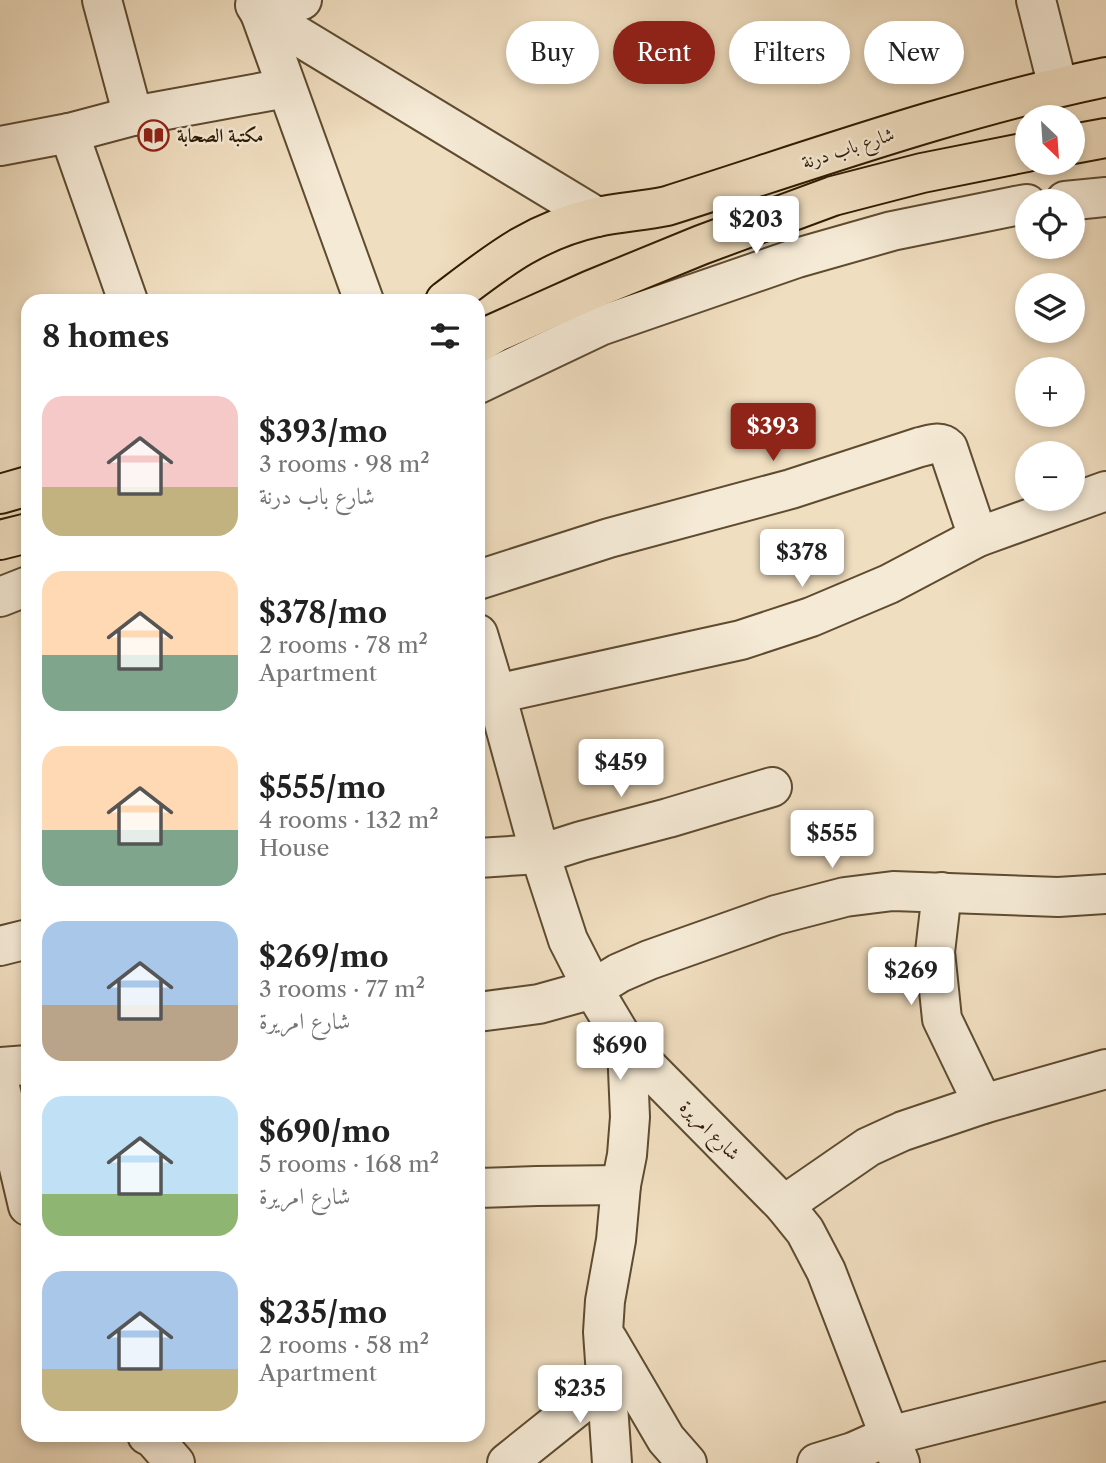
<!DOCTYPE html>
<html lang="en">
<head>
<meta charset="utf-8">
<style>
	body { margin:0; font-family:"Libre Caslon Text",Amiri,serif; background:#f2f2f2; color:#222; height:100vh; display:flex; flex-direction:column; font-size:26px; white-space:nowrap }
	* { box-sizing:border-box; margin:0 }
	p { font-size:23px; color:#767676 }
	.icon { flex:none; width:38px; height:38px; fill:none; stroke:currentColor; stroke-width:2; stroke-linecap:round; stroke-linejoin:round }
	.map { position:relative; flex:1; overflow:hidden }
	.drawer { position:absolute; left:21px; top:294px; width:464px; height:1148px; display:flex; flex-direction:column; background:#fff; border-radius:21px; box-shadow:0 4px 10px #0003 }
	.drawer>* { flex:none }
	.top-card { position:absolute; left:506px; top:21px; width:495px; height:63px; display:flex; gap:14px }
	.needle { width:46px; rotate:155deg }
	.fabs { position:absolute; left:1015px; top:105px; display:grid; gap:14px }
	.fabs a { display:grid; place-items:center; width:70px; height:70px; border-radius:50%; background:#fff; box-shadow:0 4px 10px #0003; font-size:35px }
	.price { position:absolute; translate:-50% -60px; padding:0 16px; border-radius:7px; background:#fff; color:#222; font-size:23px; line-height:46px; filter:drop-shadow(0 2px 4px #0008) }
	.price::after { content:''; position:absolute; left:50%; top:42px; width:21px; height:16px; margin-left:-10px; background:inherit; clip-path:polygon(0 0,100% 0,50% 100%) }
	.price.selected { background:#8f2418; color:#fff }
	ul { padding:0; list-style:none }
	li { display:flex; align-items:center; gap:21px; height:175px; padding:0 21px }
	li span { display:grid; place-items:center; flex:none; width:196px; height:140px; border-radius:21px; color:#555 }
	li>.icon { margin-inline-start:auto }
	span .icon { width:84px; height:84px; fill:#fffc; stroke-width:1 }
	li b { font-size:30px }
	h2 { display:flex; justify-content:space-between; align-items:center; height:84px; padding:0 21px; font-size:30px }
	.tag { padding:0 24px; border-radius:32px; background:#fff; box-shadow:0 4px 10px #0003; font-size:24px; line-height:63px }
	.tag.selected { background:#8f2418; color:#fff }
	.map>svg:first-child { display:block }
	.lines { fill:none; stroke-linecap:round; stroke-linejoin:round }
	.minor-casing { stroke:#5e4b30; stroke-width:42 }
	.major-casing { stroke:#2e1a00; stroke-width:42 }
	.minor { stroke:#f5ead6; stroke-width:38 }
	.major { stroke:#f0dec0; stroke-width:38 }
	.labels { text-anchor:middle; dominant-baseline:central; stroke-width:5; stroke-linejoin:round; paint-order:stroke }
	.poi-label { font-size:19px; font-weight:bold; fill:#2e1a00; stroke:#f5ead6; text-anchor:start }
	.street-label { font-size:19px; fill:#2e1a00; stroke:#f5ead6 }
</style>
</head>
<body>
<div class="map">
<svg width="1106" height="1463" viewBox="0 0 1106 1463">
	<rect width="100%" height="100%" fill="#f0dec0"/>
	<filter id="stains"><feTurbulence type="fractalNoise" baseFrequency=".00286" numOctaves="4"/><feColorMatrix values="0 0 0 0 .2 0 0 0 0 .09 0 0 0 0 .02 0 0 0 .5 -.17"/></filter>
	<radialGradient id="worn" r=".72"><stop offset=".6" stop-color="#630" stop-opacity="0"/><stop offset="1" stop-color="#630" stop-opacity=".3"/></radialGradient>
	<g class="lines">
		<defs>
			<g id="minor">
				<polyline points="102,0 133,116"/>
				<polyline points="1036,0 1058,87"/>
				<polyline points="255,5 260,13 364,301"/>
				<polyline points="260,13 597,217"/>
				<polyline points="260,13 302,0"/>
				<polyline points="69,133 128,301"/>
				<polyline points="0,146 69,133 133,116 286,88"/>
				<polyline points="1065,201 1106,197"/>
				<polyline points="478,384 600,326 797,258 892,231 1015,206 1027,204"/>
				<path d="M478,580l131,-42 182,-49 129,-42c10,-2 20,-7 28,1l30,89"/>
				<polyline points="0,597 28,586"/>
				<polyline points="478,634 496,694 540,854 568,940 593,989 627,1046 784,1205 805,1231 826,1271 900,1463"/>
				<polyline points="496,694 741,640 811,617 889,584 978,537 1106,491"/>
				<polyline points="478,858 540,854 581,841 668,818 772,787"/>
				<polyline points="942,892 935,952 942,1019 983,1104"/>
				<polyline points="0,946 28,939"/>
				<polyline points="478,1012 539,1004 593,989 619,973 649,960 776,915 845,897 893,891 1058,897 1106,894"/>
				<polyline points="0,1067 28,1065"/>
				<polyline points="0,1087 28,1206"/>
				<polyline points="478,1188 537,1186 621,1185"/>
				<polyline points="784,1205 868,1147 903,1131 983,1104 1106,1069"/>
				<polyline points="608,1340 666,1439 687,1463"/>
				<polyline points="147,1435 153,1438 175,1463"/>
				<polyline points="507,1463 607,1383"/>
				<polyline points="612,1463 603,1332 605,1301 616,1240 621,1185 627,1155 630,1117 627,1046"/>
				<polyline points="817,1463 853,1452 889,1436 1106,1381"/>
			</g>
			<g id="major">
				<polyline points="1073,144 1106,138"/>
				<path d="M445,301c50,-38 88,-70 152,-84 23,-5 47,-6 70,-11 145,-46 289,-98 439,-129"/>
				<polyline points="478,343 495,333 591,290 701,245 833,196 922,173 1027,152"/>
				<polyline points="0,494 28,486"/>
				<polyline points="0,540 28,533"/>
			</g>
		</defs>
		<use href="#minor" class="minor-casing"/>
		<use href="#major" class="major-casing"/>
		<use href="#minor" class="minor"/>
		<use href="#major" class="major"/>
	</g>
	<defs>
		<symbol id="library-ring" viewBox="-11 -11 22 22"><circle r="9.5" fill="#f5ead6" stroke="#8f2418" stroke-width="1.5"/><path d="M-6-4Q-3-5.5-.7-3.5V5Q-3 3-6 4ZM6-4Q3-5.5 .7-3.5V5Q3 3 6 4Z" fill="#8f2418"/></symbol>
	</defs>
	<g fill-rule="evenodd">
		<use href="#library-ring" x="136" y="118" width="35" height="35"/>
	</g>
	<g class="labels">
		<g class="poi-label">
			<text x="177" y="135">مكتبة الصحابة</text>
		</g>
		<g class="street-label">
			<text transform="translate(848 148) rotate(-18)">شارع باب درنة</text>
			<text transform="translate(710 1130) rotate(45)">شارع امريرة</text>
		</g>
	</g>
	<rect width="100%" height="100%" filter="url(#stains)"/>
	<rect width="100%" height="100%" fill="url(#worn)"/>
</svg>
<div class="fabs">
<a><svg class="needle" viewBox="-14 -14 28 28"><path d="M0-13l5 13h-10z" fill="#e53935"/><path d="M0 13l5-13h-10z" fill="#767676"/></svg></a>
<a><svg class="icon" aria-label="locate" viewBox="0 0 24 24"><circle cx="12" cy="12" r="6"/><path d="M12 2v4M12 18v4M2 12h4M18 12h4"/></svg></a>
<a><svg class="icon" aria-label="layers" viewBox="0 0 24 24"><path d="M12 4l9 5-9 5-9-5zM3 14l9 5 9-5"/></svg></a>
<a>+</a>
<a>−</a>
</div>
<b class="price" style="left:756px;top:256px">$203</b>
<b class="price selected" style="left:773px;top:463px">$393</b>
<b class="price" style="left:802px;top:589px">$378</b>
<b class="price" style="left:621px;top:799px">$459</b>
<b class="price" style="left:832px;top:870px">$555</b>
<b class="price" style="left:911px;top:1007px">$269</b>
<b class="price" style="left:620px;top:1082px">$690</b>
<b class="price" style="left:580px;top:1425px">$235</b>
<div class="top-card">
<a class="tag">Buy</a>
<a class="tag selected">Rent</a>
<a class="tag">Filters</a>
<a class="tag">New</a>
</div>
<section class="drawer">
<h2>8 homes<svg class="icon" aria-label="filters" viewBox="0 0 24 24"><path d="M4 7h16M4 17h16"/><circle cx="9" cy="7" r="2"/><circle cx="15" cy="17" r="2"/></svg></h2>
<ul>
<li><span style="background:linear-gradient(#f6c9c9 65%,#c2b280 0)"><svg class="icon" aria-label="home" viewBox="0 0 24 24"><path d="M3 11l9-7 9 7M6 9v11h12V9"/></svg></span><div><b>$393/mo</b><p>3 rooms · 98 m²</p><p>شارع باب درنة</p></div></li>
<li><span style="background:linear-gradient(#ffd9b3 60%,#7fa58c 0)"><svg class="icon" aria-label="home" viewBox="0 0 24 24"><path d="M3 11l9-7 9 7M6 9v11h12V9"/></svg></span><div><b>$378/mo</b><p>2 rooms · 78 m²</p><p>Apartment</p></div></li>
<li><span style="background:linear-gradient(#ffd9b3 60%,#7fa58c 0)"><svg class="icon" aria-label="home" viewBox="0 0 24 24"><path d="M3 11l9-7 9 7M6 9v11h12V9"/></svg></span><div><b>$555/mo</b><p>4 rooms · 132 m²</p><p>House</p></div></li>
<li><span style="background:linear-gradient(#a9c7e8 60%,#b9a48a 0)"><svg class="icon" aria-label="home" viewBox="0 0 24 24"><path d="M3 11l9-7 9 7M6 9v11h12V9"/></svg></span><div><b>$269/mo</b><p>3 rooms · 77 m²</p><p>شارع امريرة</p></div></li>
<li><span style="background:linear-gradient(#bfe0f5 70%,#8fb573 0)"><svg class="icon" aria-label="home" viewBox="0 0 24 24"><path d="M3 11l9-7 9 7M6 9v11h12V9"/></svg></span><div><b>$690/mo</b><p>5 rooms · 168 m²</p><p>شارع امريرة</p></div></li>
<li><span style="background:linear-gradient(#a9c7e8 70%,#c2b280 0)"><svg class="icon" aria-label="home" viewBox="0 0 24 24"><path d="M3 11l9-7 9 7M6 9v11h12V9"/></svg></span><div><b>$235/mo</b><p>2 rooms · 58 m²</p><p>Apartment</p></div></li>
</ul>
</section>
</div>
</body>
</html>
